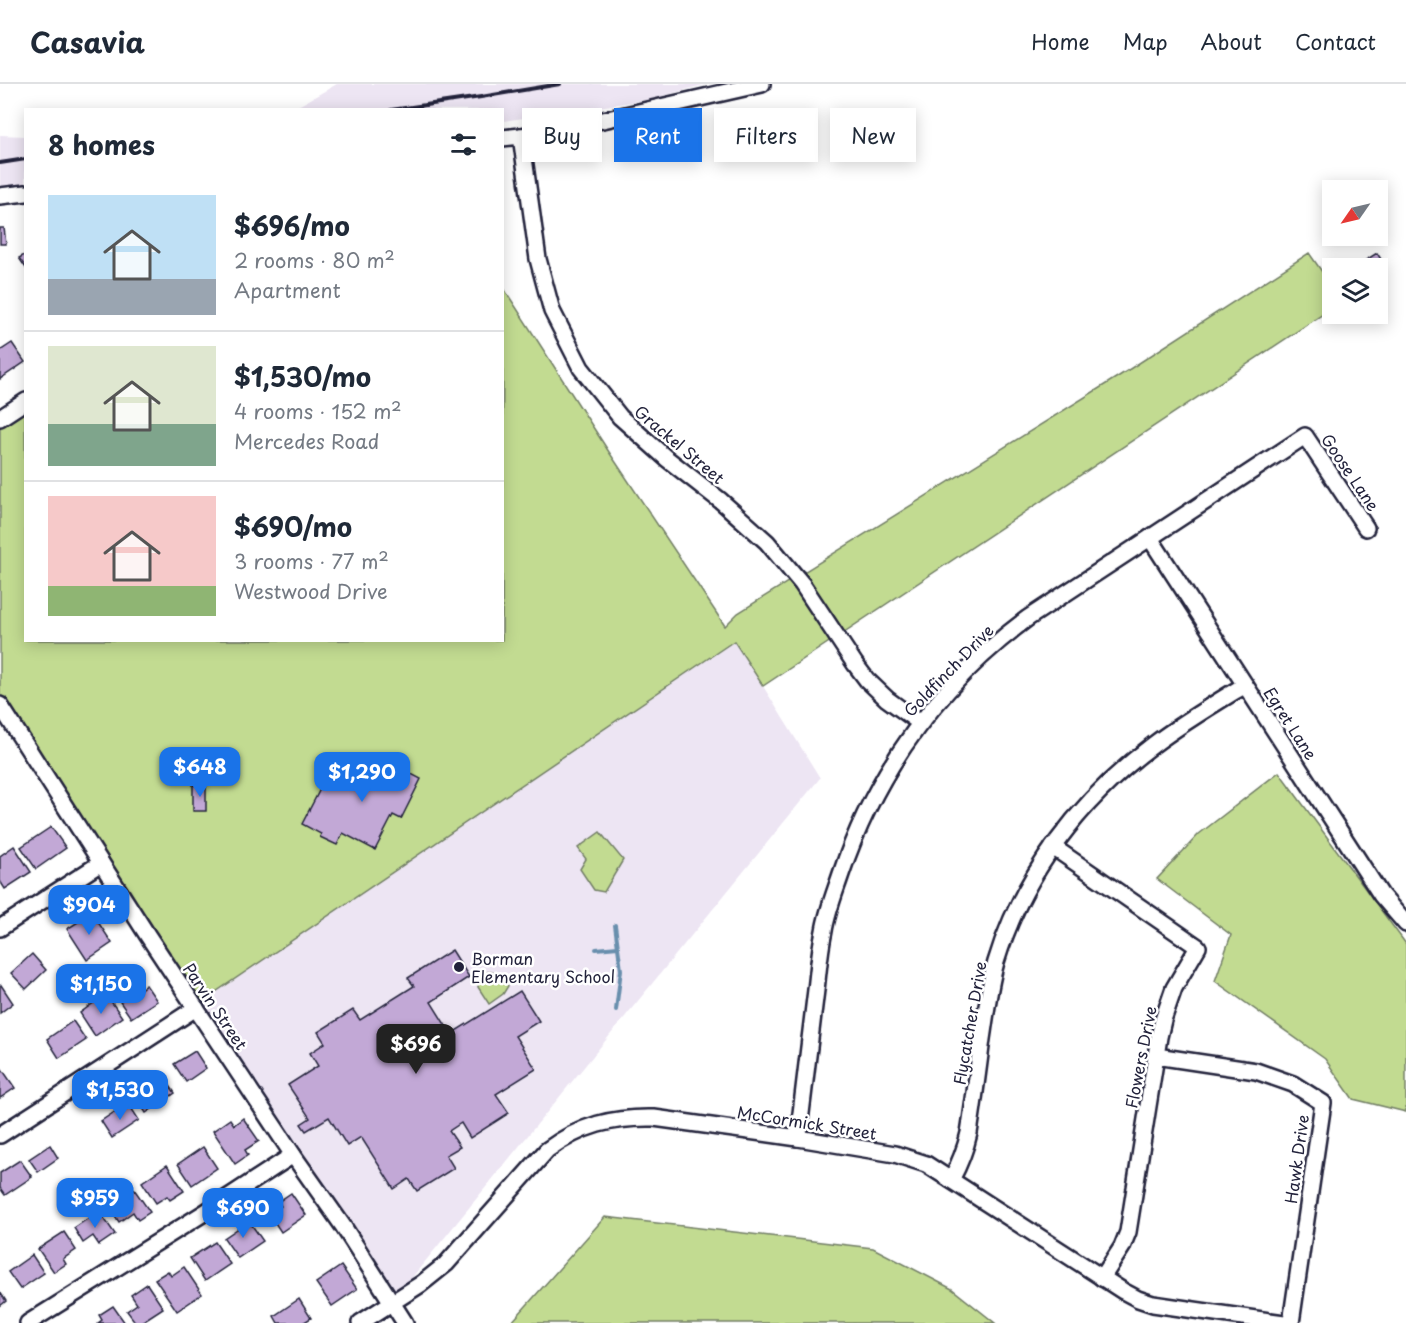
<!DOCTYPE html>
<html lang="en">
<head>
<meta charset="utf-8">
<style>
	body { margin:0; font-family:"Playpen Sans",sans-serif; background:#f2f2f3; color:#1f2937; height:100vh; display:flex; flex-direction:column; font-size:22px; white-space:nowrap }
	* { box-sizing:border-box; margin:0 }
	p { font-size:20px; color:#747a83 }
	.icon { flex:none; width:33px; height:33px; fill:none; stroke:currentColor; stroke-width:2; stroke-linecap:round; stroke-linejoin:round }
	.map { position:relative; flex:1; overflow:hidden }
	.side { position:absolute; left:24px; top:24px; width:480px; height:534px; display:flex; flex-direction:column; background:#fff; border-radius:0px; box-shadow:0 3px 15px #0003 }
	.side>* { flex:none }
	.guide { position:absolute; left:522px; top:24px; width:570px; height:54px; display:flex; gap:12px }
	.needle { width:39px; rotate:236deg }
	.tools { position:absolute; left:1322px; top:96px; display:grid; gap:12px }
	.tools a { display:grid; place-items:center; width:66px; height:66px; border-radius:0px; background:#fff; box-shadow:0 3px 15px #0003; font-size:30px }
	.price { position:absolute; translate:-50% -51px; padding:0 14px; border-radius:12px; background:#1a73e8; color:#fff; font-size:20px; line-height:39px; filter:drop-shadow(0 2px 3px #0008) }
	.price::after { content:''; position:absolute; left:50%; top:36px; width:18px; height:14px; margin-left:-9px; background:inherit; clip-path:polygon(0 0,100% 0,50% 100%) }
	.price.active { background:#222; color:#fff }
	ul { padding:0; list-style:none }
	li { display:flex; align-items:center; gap:18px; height:150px; padding:0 24px }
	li+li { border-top:2px solid #e0e1e3 }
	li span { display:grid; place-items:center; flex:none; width:168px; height:120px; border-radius:0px; color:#555 }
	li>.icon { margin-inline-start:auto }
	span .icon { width:72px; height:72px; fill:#fffc; stroke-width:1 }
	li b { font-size:26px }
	h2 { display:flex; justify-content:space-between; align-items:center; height:72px; padding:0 24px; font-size:26px }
	.tag { padding:0 21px; border-radius:0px; background:#fff; box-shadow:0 3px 15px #0003; font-size:21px; line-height:54px }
	.tag.active { background:#1a73e8; color:#fff }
	header { display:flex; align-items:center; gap:36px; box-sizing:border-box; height:84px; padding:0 30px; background:#fff; border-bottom:2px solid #e0e1e3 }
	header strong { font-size:28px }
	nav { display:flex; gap:33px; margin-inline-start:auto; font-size:21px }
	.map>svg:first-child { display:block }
	.built { fill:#ede5f3 }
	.green { fill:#c2db91; stroke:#727e66; stroke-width:1.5 }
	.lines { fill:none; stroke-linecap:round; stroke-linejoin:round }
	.stream { stroke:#698fad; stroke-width:4 }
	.building { fill:#c2a8d6; stroke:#22223b; stroke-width:1.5 }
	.minor-casing { stroke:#22223b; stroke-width:20 }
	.minor { stroke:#fff; stroke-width:15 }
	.rail { stroke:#22223b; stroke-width:4 }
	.poi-dot { fill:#22223b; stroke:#fff; stroke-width:2 }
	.labels { text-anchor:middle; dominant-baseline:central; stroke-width:5; stroke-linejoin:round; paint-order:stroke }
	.street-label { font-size:16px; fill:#22223b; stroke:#fff }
	.poi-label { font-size:16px; fill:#22223b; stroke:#fff; text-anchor:start }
</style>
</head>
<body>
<header>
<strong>Casavia</strong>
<nav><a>Home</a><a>Map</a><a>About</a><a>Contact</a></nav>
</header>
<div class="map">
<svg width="1406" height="1239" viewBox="0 0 1406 1239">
	<rect width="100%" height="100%" fill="#fff"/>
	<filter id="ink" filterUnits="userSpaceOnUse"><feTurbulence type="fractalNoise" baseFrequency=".0167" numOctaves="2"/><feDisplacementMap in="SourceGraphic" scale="12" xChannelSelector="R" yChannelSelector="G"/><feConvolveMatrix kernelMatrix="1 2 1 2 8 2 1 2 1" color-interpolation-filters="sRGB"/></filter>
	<g filter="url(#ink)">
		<g class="built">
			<polygon points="337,0 707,0 652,15 503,37 502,26 293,25"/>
			<polygon points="0,51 25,52 25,101 0,104"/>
			<polygon points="735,557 820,694 392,1218 195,922"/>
		</g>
		<g class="green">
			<polygon points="1309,169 1332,202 1332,224 763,602 734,557 195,922 0,624 0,333 25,317 26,556 502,556 503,203 609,368 725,542 738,529 1119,292"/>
			<polygon points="1279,688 1406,860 1406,1028 1353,1015 1325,975 1215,897 1231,851 1157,795 1199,750"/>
			<polygon points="600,748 623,776 604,808 594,806 580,785 586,775 578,764"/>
			<path d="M488,888c10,0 17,5 20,14l-5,8 -14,10 -11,-17 1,-9z"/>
			<polygon points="605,1133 873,1164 952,1205 995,1239 511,1239"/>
		</g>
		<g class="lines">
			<g class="stream">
				<polyline points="615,841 621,886 616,926"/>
				<polyline points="596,865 618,863"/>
			</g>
		</g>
		<g class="building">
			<polygon points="0,144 4,144 6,160 0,160"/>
			<polygon points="1377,169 1386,183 1377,189 1377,184 1372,184 1366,176"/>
			<polygon points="26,170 26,184 19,174"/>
			<polygon points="12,259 25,278 0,295 0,267"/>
			<polygon points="373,670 421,695 401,735 393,731 375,766 343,749 337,761 320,753 321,750 302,740 331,684 358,698"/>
			<polygon points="206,700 206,727 193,727 193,701"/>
			<polygon points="51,743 66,764 36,785 21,763"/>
			<polygon points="14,762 31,788 5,805 0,797 0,772"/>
			<polygon points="92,829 112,859 87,876 67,845"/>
			<polygon points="452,866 469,893 431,918 451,950 520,907 539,937 515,952 536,985 496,1010 509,1029 470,1054 461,1039 449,1047 460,1063 446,1071 454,1084 417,1107 409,1095 394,1105 361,1053 347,1062 329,1033 306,1047 301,1040 310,1034 288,1001 318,982 310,969 325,959 318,948 353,926 360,936 414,902 408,894"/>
			<polygon points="32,870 46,886 26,905 11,889"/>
			<polygon points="1,901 13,919 0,929 0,902"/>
			<polygon points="146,901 157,917 131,934 120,918"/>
			<polygon points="106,910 122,933 95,952 80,929"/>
			<polygon points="73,937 86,956 59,974 47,955"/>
			<polygon points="195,967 206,984 186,998 174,980"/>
			<polygon points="2,985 15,1004 0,1014 0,987"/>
			<polygon points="164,993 175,1009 146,1029 135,1012"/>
			<polygon points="128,1019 139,1036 112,1054 101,1037"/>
			<polygon points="243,1034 259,1057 245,1066 248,1071 235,1080 213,1047 230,1035 234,1041"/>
			<polygon points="50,1061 58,1074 38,1088 29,1075"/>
			<polygon points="203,1063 217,1084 192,1101 178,1080"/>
			<polygon points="20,1076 32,1093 5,1111 0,1104 0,1089"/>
			<polygon points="167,1081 184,1107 170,1116 167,1112 156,1119 142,1098"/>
			<polygon points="134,1105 150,1128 138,1136 133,1128 119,1138 109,1123"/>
			<polygon points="291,1109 306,1131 281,1148 269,1130 281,1122 278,1118"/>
			<polygon points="99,1127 115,1150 99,1161 93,1152 83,1159 74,1144"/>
			<polygon points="249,1137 263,1157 238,1174 224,1154"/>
			<polygon points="64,1148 76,1166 63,1175 66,1180 54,1188 38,1165"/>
			<polygon points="215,1158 230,1180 205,1197 190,1174"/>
			<polygon points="32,1171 44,1189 20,1205 8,1188"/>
			<polygon points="341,1182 357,1205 332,1222 316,1199"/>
			<polygon points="184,1183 202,1210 177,1227 155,1195 168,1187 171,1192"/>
			<polygon points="147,1200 163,1224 140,1239 136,1239 127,1227 137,1220 131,1211"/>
			<polygon points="0,1208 6,1217 0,1222"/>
			<polygon points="299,1215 311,1234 303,1239 278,1239 274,1232"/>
			<polygon points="113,1222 125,1239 98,1239 102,1236 99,1231"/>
		</g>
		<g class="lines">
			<defs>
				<g id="minor">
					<polyline points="521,52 538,175 552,227 581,284 620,333 666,374 721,417 767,458 802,500 855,580 867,596 887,615 920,639"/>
					<polyline points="502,54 521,52 603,36 762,0"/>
					<polyline points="0,112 26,109"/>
					<polyline points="0,334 26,317"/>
					<polyline points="1150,454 1381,811 1406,840"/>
					<polyline points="0,621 148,852 293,1071 343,1142 405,1239"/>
					<polyline points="1053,763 1198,863 1174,904 1163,936 1159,953 1128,1148 1122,1163 1102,1194"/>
					<polyline points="0,844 101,779"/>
					<polyline points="1156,972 1256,987 1293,1000 1323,1019 1291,1239"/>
					<polyline points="0,1051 196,924"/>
					<path d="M798,1054c6,-47 11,-93 17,-140 3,-22 4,-45 9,-67 3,-19 11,-39 17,-57 35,-104 98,-190 187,-256l277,-182 61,92"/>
					<path d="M951,1096c8,-15 14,-29 18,-47 5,-31 9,-63 13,-94 4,-26 7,-52 14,-77 26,-87 85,-163 157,-217 29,-22 61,-41 92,-60"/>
					<polyline points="28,1239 204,1129 293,1071"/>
					<path d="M360,1239l61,-39 25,-20 101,-114c34,-25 65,-33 107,-32l144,20 97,16 31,10 197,127 15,8 15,5 131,19"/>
				</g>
			</defs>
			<use href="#minor" class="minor-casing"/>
			<use href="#minor" class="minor"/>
			<g class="rail">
				<polyline points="391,26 481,13 560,0"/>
				<polyline points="0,79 26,75"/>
			</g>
		</g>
	</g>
	<circle class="poi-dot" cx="459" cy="883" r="6"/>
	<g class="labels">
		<g class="street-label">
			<text transform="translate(680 360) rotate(40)">Grackel Street</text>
			<text transform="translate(1351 388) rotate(56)">Goose Lane</text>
			<text transform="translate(948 586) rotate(-46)">Goldfinch Drive</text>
			<text transform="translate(1291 639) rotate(57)">Egret Lane</text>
			<text transform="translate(216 922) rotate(56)">Parvin Street</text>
			<text transform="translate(969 939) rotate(-80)">Flycatcher Drive</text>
			<text transform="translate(1140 973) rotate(-79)">Flowers Drive</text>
			<text transform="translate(807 1038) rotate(9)">McCormick Street</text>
			<text transform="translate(1296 1075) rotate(-82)">Hawk Drive</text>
		</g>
		<g class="poi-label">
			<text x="471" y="874">Borman<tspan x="471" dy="18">Elementary School</tspan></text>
		</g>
	</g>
</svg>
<div class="tools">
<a><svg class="needle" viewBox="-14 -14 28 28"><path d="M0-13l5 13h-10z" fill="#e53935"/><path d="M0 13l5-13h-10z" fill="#747a83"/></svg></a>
<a><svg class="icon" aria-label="layers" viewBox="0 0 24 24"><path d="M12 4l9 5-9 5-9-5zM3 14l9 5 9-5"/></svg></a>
</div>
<b class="price" style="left:200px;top:714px">$648</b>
<b class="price" style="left:362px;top:719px">$1,290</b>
<b class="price" style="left:89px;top:852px">$904</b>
<b class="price" style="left:101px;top:931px">$1,150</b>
<b class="price active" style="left:416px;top:991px">$696</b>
<b class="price" style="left:120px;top:1037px">$1,530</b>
<b class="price" style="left:95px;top:1145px">$959</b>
<b class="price" style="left:243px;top:1155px">$690</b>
<div class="guide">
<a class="tag">Buy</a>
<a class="tag active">Rent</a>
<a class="tag">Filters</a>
<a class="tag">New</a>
</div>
<section class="side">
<h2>8 homes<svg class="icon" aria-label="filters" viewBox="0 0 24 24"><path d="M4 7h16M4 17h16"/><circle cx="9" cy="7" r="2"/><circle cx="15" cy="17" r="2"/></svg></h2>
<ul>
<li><span style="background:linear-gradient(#bfe0f5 70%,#9aa5b1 0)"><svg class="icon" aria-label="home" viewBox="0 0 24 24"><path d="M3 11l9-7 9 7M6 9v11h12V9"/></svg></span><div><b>$696/mo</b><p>2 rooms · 80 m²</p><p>Apartment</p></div></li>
<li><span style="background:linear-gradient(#dfe7d0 65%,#7fa58c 0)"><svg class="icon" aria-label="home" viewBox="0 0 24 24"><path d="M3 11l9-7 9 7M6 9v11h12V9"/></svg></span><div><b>$1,530/mo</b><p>4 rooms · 152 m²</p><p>Mercedes Road</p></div></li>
<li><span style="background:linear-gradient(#f6c9c9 75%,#8fb573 0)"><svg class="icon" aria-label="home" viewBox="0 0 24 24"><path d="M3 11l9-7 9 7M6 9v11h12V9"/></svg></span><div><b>$690/mo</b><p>3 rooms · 77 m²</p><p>Westwood Drive</p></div></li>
</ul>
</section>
</div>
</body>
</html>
